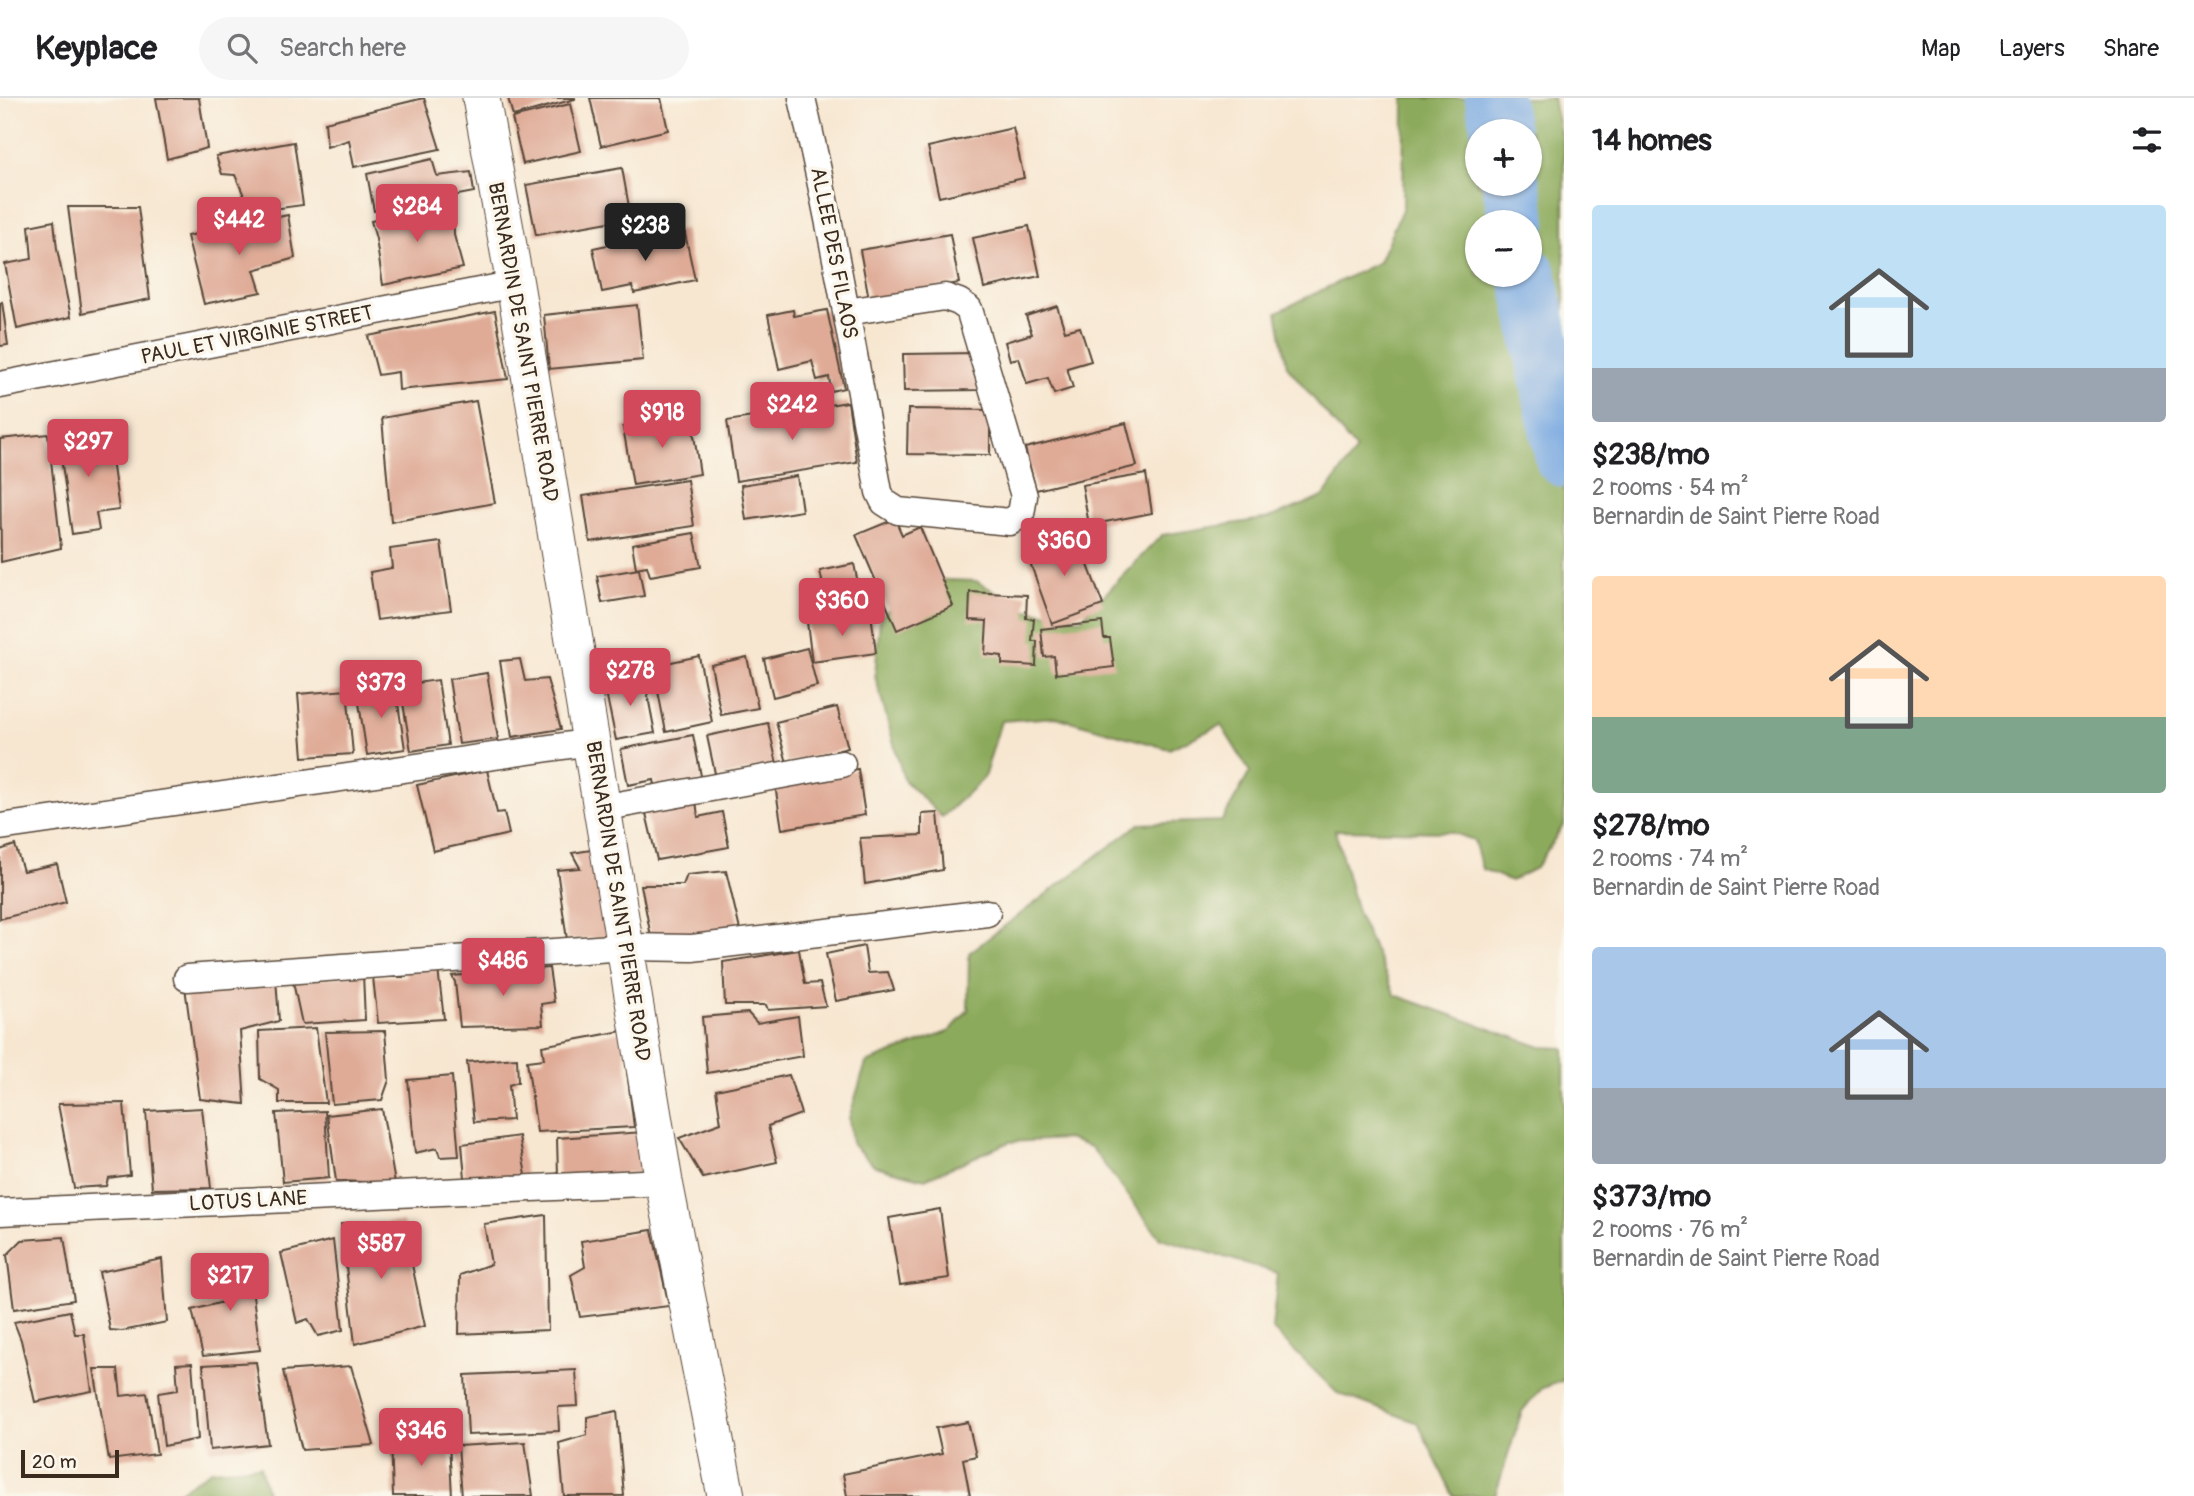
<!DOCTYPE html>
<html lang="en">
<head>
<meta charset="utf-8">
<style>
	body { margin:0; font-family:Pangolin,sans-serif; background:#f6f6f6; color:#202124; height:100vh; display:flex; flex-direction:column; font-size:26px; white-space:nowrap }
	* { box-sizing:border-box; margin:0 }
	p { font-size:23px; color:#757577 }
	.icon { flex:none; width:38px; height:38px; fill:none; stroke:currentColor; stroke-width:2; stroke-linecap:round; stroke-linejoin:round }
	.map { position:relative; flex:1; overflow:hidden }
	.details { display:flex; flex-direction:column; background:#fff; width:630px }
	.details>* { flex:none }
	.tools { position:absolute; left:1465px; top:21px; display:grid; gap:14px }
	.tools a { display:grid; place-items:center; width:77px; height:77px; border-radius:50%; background:#fff; box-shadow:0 2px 5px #0004; font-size:35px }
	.scale { position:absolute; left:21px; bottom:18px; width:98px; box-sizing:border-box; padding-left:7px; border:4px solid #3b2a1e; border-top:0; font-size:19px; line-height:24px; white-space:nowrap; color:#3b2a1e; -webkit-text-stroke:5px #fbf7ec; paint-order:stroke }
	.price { position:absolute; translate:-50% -60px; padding:0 16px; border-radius:7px; background:#d1495b; color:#fff; font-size:23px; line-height:46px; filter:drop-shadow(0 2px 4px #0008) }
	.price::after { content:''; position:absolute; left:50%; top:42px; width:21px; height:16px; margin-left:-10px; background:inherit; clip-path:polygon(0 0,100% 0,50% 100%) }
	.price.selected { background:#222; color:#fff }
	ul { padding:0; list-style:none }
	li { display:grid; align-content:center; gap:14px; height:371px; padding:0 28px }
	li span { display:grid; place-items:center; height:217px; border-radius:7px; color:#555 }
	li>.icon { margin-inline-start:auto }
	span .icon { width:126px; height:126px; fill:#fffc; stroke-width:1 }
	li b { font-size:30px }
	h2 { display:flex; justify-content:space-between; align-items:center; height:84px; padding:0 28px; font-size:30px }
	header { display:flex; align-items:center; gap:42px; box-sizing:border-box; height:98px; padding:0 35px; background:#fff; border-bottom:2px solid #e0e0e0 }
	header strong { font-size:33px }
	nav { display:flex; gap:38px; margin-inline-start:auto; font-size:24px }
	.search { width:490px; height:63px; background:#f6f6f6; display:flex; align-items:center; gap:18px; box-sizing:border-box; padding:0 24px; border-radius:38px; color:#757577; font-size:26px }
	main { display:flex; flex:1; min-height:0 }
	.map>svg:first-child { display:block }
	.forest { fill:#8caa5c; stroke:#646a3d; stroke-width:2; fill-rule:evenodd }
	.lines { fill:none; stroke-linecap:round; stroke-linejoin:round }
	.river { stroke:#74a6e0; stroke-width:58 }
	.building { fill:#dfab97 }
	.street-casing { stroke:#574639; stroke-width:29 }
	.secondary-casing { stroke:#574639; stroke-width:39 }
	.street { stroke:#fff; stroke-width:26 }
	.secondary { stroke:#fff; stroke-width:37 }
	.labels { text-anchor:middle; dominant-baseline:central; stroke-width:7; stroke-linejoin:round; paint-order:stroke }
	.street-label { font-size:21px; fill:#3b2a1e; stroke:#fbf7ec }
</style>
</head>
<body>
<header>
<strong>Keyplace</strong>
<div class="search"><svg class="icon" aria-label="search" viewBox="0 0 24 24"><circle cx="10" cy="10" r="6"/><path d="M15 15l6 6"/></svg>Search here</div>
<nav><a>Map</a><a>Layers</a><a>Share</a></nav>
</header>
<main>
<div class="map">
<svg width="1564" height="1398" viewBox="0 0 1564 1398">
	<rect width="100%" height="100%" fill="#fbf7ec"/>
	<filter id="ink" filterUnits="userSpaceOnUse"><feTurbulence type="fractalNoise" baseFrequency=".0143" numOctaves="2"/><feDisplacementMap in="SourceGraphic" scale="14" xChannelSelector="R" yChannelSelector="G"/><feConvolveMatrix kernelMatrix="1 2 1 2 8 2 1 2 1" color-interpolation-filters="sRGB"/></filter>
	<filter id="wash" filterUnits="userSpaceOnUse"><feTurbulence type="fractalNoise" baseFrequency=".00686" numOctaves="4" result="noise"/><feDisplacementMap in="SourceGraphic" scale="28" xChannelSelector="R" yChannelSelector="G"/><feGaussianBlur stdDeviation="1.57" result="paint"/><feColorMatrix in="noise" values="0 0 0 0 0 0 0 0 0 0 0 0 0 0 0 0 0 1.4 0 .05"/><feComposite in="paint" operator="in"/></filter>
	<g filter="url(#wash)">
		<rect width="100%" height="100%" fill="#f7e7d1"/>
		<g class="forest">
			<path d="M1404,0h149l11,53v673l-28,44 -25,13 -29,-12 -8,-29 -24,-8 -115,-2 22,82 38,83 146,52 23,1v332l-23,9 -19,22 -27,85h-42l-35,-73 -81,-30 -65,-64 6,-56 -118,-35 -69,-91 -24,-8 -58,3 -84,37 -50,-13 -23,-22 -3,-26 17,-55 84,-32 18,-21 1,-57 170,-129 83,-3 28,-49 -29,-47 -52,24 -113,-32 -55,4 -17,57 -42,39 -38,-37 -29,-104 5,-58 40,-39 56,2 51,29 54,9 81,-84 107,-17 54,-21 33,-47 -69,-84 -10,-54 102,-50 24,-55zM1477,33h53v53h-53zM1477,124h53v53h-53z"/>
			<polygon points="260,1368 268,1398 172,1398 211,1372"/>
		</g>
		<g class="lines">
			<g class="river">
				<polyline points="1494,0 1500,33"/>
				<polyline points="1511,86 1518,124"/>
				<polyline points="1528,177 1564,360"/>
			</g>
		</g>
		<g id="blocks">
			<g class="building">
				<polygon points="156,0 199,0 207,50 167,61"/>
				<polygon points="424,0 440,51 354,69 349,42 327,49 325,24"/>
				<polygon points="508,0 575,0 575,1 513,18"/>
				<polygon points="590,0 661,0 668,32 601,48"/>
				<polygon points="570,6 581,53 523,66 512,20"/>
				<polygon points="1013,30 1024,80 939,99 928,49"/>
				<polygon points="294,44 303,107 251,114 235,77 222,76 216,58"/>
				<polygon points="432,61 437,78 471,74 474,94 374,113 367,76"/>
				<polygon points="622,70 631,120 536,137 526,87"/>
				<polygon points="453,104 454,137 463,170 383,187 376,141 371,123"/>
				<polygon points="68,109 138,109 150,201 82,215"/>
				<polygon points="288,117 295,160 254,172 261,194 204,206 187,138"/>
				<polygon points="54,123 57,151 71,219 17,231 5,166 32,161 29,128"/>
				<polygon points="1029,128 1040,178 984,190 973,140"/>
				<polygon points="684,131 695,182 634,195 632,188 602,194 593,150"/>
				<polygon points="950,136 959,185 869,201 860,152"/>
				<polygon points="2,204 8,247 0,248 0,205"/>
				<polygon points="637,207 643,262 549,271 544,217"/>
				<polygon points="1057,208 1065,233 1080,229 1091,263 1067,270 1073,290 1054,296 1048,280 1027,286 1019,260 1010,262 1005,244 1032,236 1026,218"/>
				<polygon points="793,212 794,218 827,212 844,290 831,293 829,279 817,282 812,263 779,271 768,217"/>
				<polygon points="495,213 508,281 399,292 398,274 378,277 368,238"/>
				<polygon points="979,255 980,292 904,293 903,256"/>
				<polygon points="476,303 495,405 391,424 382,320"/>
				<polygon points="848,304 857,364 736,383 727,323"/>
				<polygon points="908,311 990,312 990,357 907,356"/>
				<polygon points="691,318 700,376 633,387 623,329"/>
				<polygon points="1126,325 1137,368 1036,392 1025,350"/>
				<polygon points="108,333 119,412 96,415 99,432 72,436 58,339"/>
				<polygon points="48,336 61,450 1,464 0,341"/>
				<polygon points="1146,376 1152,415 1089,427 1082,387"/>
				<polygon points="797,378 802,413 746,422 741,387"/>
				<polygon points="687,382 694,428 590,444 583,398"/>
				<polygon points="895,421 902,437 920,429 953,508 897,532 856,437"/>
				<polygon points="694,435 701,469 650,478 647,468 636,470 632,446"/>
				<polygon points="1076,435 1103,507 1052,526 1026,453"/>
				<polygon points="441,444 451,512 377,522 370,474 392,470 390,451"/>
				<polygon points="854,466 859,490 825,497 820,473"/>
				<polygon points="639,471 644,498 602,505 597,478"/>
				<polygon points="970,494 1027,497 1026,520 1034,521 1032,543 1037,543 1036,568 1002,566 1002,558 985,556 987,523 969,522"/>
				<polygon points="871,515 876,555 812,564 807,524"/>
				<polygon points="1102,524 1104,540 1110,540 1114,569 1056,576 1054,558 1044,559 1041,531"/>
				<polygon points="807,550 817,588 773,599 764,561"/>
				<polygon points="699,558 712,624 666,634 653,568"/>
				<polygon points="747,559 758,610 721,617 711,567"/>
				<polygon points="520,561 525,583 547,581 561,631 512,639 500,563"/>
				<polygon points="487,575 498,641 459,646 449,581"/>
				<polygon points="644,578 655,635 616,642 604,585"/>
				<polygon points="438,582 448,647 411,653 400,587"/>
				<polygon points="395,586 405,651 367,657 357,592"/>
				<polygon points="347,592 353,656 303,659 298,596"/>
				<polygon points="837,609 848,650 787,665 776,624"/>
				<polygon points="768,625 777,666 716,680 707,638"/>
				<polygon points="693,637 702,683 656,692 654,682 628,687 621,651"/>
				<polygon points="858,671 865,717 782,731 775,687"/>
				<polygon points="487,672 497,715 504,714 509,736 433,753 417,687"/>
				<polygon points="696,702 698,719 722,714 729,749 657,762 645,711"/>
				<polygon points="938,715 943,772 865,786 860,740 922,737 922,716"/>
				<polygon points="15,747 23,773 57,766 66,804 0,821 0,752"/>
				<polygon points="598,751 607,839 567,842 557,772 580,770 572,755"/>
				<polygon points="726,773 740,832 652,844 641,787 683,787 687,777"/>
				<polygon points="864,848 868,875 888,874 894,892 836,903 826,856"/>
				<polygon points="799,852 805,886 820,885 826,908 768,912 766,907 725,907 723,864"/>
				<polygon points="549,870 554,904 541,906 543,927 460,929 455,884 452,878"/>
				<polygon points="438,871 444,921 378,925 373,879 406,879 406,873"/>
				<polygon points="363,876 365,922 302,926 293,884"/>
				<polygon points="276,880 279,923 240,933 245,1006 200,1001 185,889"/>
				<polygon points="748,915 757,925 798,918 803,958 707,975 702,919"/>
				<polygon points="316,930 326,1005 279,1005 279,992 260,981 259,933"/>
				<polygon points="385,933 389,982 382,1002 332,1006 325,934"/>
				<polygon points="622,933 634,1029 537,1034 527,963 544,961 542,948"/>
				<polygon points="517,960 518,984 509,987 512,1022 474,1024 467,964"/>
				<polygon points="789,977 801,1016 768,1028 777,1064 703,1080 679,1040 721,1025 716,992"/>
				<polygon points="452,978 459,1058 440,1059 437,1050 415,1055 408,982"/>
				<polygon points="124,1005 130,1077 108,1080 106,1088 74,1090 58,1006"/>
				<polygon points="202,1010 211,1090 152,1091 146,1013"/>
				<polygon points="382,1011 395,1085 336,1083 327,1017"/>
				<polygon points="325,1013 329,1080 283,1084 276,1015"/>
				<polygon points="644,1034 647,1074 558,1078 557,1040"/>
				<polygon points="519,1038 526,1077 465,1080 462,1046"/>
				<polygon points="940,1111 949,1180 900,1187 889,1120"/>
				<polygon points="546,1117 548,1232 459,1236 460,1177 491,1166 484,1126"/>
				<polygon points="403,1124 425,1228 355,1246 341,1126"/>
				<polygon points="652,1132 669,1208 580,1219 571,1177 585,1169 581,1143"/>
				<polygon points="64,1139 74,1202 14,1211 7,1157 22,1142"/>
				<polygon points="333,1142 343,1232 318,1238 308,1221 297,1225 281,1155"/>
				<polygon points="248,1159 260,1252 203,1258 192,1212 223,1204 218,1162"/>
				<polygon points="162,1161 167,1224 122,1233 110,1232 99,1174"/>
				<polygon points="70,1213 75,1236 84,1236 92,1293 35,1304 21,1242 14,1224"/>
				<polygon points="256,1264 268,1346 210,1352 203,1267"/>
				<polygon points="192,1265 198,1341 164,1348 158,1295 178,1292 176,1266"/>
				<polygon points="351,1268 374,1347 302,1352 283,1273"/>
				<polygon points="94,1271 118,1271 121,1298 147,1295 157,1356 109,1362"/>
				<polygon points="576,1272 578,1308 558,1309 559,1333 468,1337 465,1277"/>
				<polygon points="617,1313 624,1398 564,1398 559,1345 587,1337 587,1319"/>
				<polygon points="968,1324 976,1358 963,1361 970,1398 847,1398 843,1376 942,1356 936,1330"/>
				<polygon points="391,1339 449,1344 452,1398 393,1398"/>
				<polygon points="525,1344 533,1398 462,1398 458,1348"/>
			</g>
		</g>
	</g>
	<g filter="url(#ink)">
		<use href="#blocks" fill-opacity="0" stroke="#574639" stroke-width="2"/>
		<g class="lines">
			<defs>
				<g id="street">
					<path d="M802,0c30,130 53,262 77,394l5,10 14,9 112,11 11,-8 3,-18 -55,-187 -10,-7 -14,-5 -99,15"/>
					<polyline points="0,287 515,186"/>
					<polyline points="602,710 842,666"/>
					<polyline points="0,729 591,644"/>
					<polyline points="187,880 625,849 692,850 987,815"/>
					<polyline points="0,1114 664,1084"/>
				</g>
				<polyline id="secondary" points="481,0 515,186 664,1084 726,1398"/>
			</defs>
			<use href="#street" class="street-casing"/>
			<use href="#secondary" class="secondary-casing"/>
			<use href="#street" class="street"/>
			<use href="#secondary" class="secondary"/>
		</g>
	</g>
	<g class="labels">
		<g class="street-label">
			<text transform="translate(834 155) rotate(79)">ALLEE DES FILAOS</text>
			<text transform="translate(257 237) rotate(-11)">PAUL ET VIRGINIE STREET</text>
			<text transform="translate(523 244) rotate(80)">BERNARDIN DE SAINT PIERRE ROAD</text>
			<text transform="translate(618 803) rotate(81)">BERNARDIN DE SAINT PIERRE ROAD</text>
			<text transform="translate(248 1103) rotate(-3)">LOTUS LANE</text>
		</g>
	</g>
</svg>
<div class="tools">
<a>+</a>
<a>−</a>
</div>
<div class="scale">20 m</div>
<b class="price" style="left:417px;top:146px">$284</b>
<b class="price" style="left:239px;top:159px">$442</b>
<b class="price selected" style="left:645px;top:165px">$238</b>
<b class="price" style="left:792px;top:344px">$242</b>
<b class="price" style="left:662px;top:352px">$918</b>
<b class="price" style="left:88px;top:381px">$297</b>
<b class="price" style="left:1064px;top:480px">$360</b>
<b class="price" style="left:842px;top:540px">$360</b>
<b class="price" style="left:630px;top:610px">$278</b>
<b class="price" style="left:381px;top:622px">$373</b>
<b class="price" style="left:503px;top:900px">$486</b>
<b class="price" style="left:381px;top:1183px">$587</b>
<b class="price" style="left:230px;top:1215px">$217</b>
<b class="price" style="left:421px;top:1370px">$346</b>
</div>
<section class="details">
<h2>14 homes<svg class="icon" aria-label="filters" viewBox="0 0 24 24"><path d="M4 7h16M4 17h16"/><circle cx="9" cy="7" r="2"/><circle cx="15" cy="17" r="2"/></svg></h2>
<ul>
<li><span style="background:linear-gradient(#bfe0f5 75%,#9aa5b1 0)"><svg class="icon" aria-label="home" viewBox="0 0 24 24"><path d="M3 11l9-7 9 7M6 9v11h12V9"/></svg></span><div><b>$238/mo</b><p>2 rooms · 54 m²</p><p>Bernardin de Saint Pierre Road</p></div></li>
<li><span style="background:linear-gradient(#ffd9b3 65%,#7fa58c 0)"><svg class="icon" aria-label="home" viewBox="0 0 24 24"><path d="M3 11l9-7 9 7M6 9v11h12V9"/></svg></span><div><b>$278/mo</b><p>2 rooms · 74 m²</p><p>Bernardin de Saint Pierre Road</p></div></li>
<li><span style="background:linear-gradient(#a9c7e8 65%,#9aa5b1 0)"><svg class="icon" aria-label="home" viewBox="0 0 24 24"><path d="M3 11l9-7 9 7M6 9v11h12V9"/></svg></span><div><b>$373/mo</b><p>2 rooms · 76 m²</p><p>Bernardin de Saint Pierre Road</p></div></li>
</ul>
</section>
</main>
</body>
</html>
